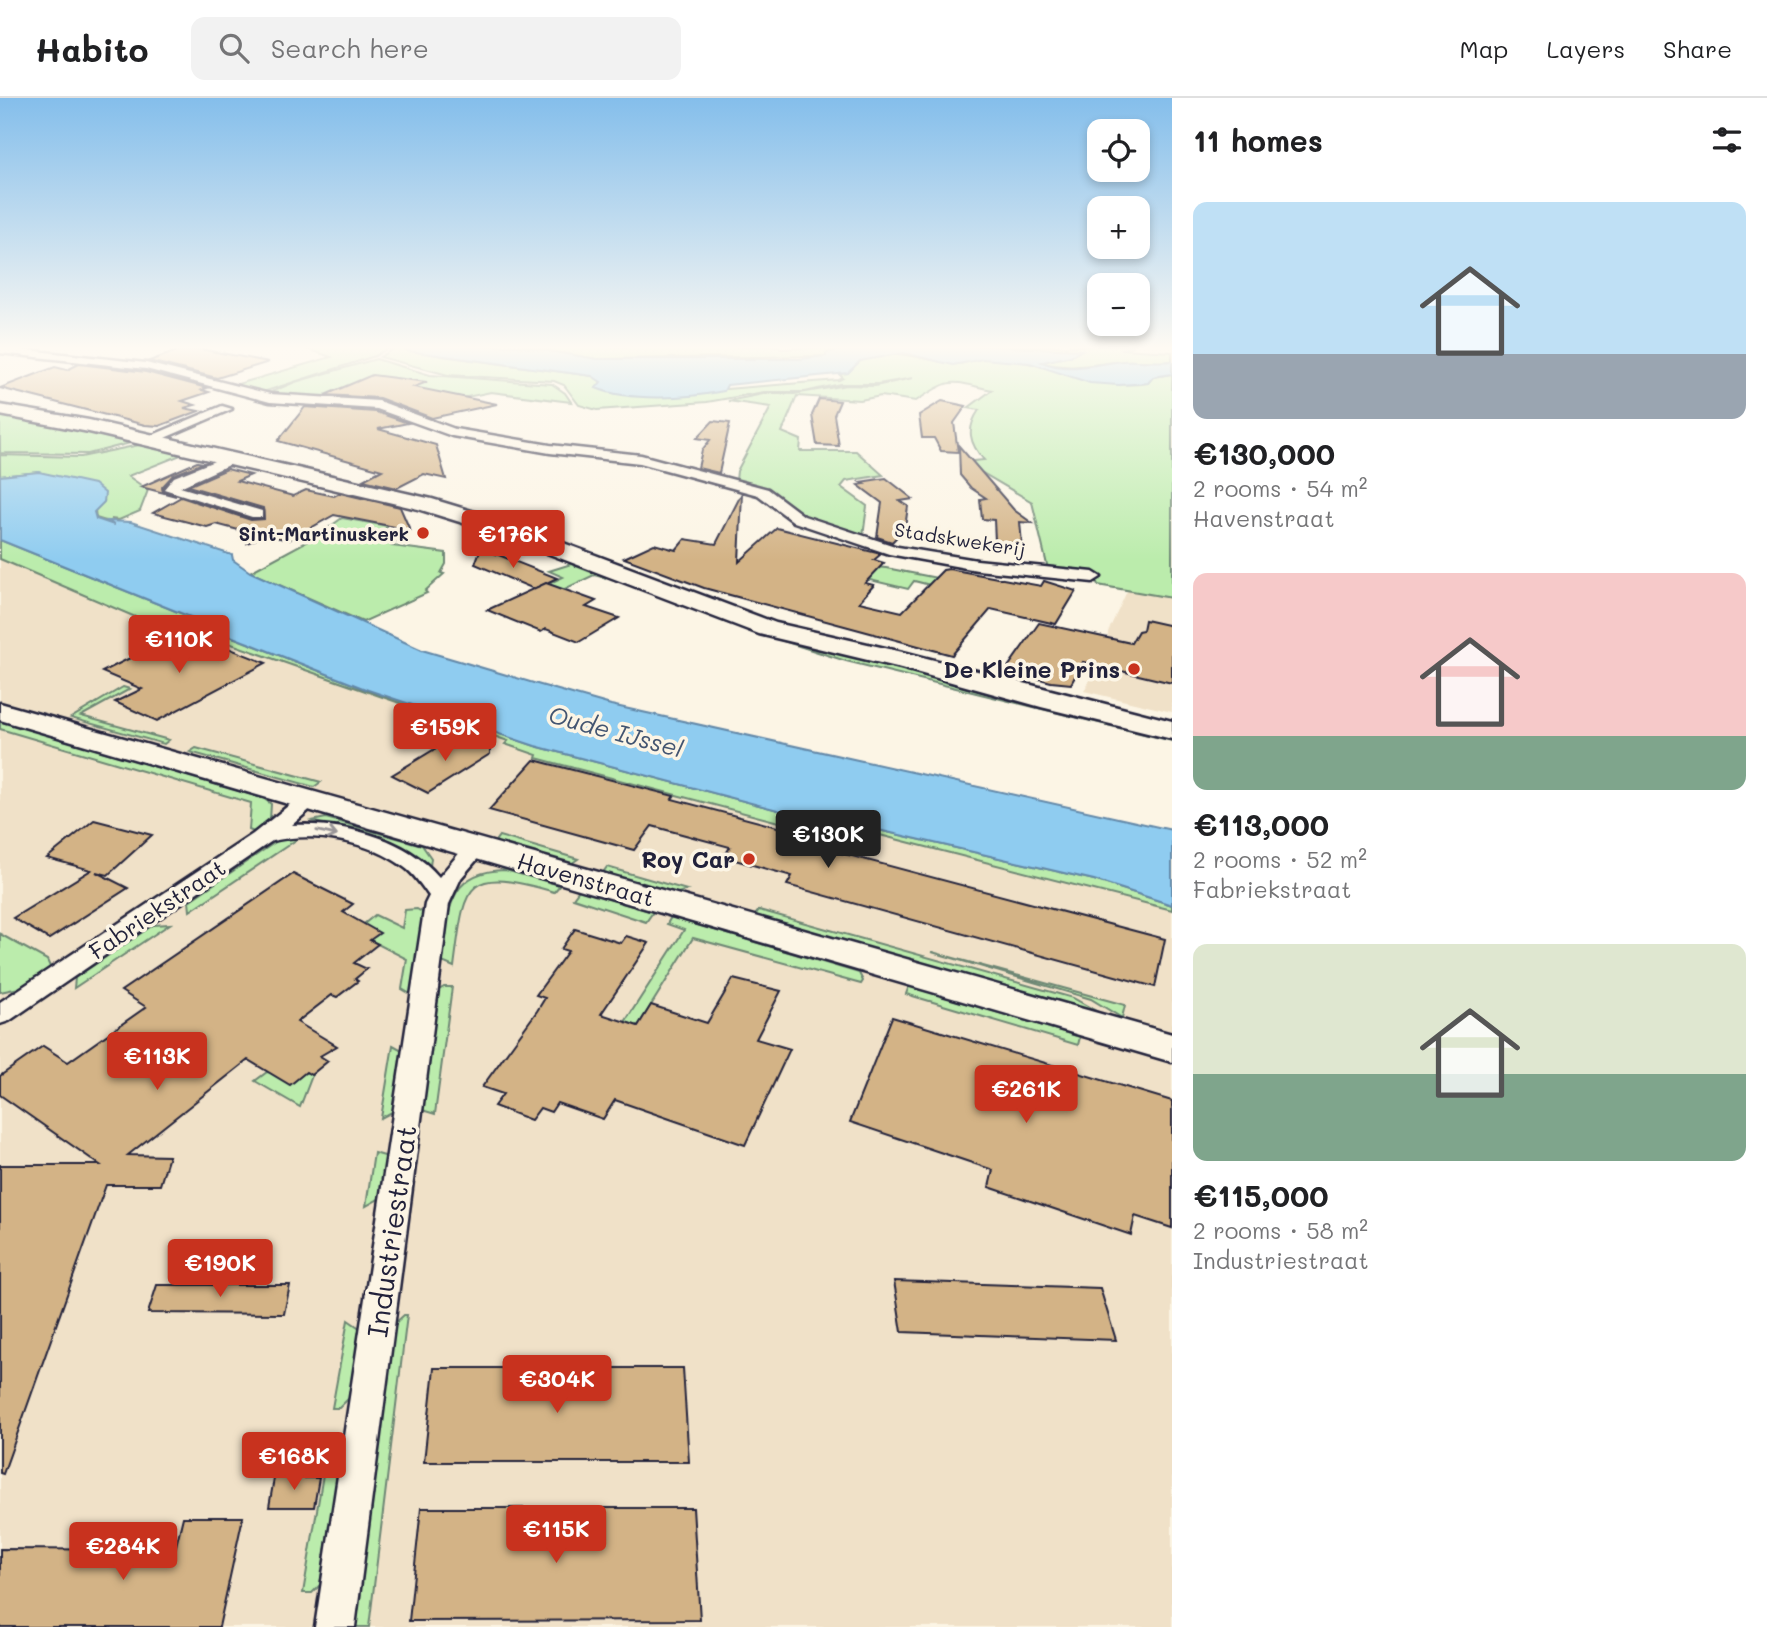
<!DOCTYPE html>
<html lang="en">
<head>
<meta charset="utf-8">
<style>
	body { margin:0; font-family:Mali,sans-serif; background:#f2f2f2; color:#202124; height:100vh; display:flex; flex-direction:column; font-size:26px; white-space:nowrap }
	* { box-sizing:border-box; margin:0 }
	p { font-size:23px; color:#757577 }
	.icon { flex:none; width:38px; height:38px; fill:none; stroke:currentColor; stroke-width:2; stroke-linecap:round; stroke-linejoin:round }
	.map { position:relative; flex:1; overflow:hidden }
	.drawer { display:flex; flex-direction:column; background:#fff; width:595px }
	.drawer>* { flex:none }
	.tools { position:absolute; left:1087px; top:21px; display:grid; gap:14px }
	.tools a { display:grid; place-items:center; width:63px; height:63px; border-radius:14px; background:#fff; box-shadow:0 4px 10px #0003; font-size:35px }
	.price { position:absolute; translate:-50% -60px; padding:0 16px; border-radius:7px; background:#c8321e; color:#fff; font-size:23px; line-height:46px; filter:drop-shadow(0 2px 4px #0008) }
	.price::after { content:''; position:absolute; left:50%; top:42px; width:21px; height:16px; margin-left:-10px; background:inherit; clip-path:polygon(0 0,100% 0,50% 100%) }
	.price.current { background:#222; color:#fff }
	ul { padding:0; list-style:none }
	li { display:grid; align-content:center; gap:14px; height:371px; padding:0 21px }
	li span { display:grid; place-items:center; height:217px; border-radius:14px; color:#555 }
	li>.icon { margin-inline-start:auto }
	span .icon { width:126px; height:126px; fill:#fffc; stroke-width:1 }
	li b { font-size:30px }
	h2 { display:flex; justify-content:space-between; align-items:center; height:84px; padding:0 21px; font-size:30px }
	header { display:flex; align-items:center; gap:42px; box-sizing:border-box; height:98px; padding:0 35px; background:#fff; border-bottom:2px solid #e0e0e0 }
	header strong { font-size:33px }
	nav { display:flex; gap:38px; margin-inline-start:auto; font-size:24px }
	.search { width:490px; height:63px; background:#f2f2f2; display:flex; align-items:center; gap:18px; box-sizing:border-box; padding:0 24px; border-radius:14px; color:#757577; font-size:26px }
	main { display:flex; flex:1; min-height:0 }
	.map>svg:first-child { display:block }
	.built { fill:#f0e1c8 }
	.green { fill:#bbecac; stroke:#6e8774; stroke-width:2 }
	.water { fill:#8fccf0; stroke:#6388a8; stroke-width:2 }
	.building { fill:#d3b386; stroke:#22223b; stroke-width:2 }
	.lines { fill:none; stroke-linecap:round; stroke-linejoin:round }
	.street-casing { stroke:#22223b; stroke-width:5 }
	.secondary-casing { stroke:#22223b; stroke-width:5 }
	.street { fill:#fcf5e5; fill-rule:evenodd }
	.secondary { fill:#fcf5e5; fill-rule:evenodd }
	.oneway { stroke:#9a9698 }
	.poi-dot { fill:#c8321e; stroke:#fcf5e5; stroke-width:2.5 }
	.labels { text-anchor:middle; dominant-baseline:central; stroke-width:7; stroke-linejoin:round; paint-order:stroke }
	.far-poi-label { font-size:19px; font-weight:bold; fill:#22223b; stroke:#fcf5e5; text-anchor:end }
	.far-street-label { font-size:19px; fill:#22223b; stroke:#fcf5e5 }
	.poi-label { font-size:23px; font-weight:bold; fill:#22223b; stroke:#fcf5e5; text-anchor:end }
	.street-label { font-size:23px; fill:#22223b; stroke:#fcf5e5 }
	.water-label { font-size:24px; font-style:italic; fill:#435571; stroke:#fcf5e5 }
	.near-street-label { font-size:28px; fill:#22223b; stroke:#fcf5e5 }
</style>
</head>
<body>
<header>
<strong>Habito</strong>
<div class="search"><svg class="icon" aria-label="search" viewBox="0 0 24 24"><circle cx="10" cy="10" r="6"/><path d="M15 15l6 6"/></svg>Search here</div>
<nav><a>Map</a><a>Layers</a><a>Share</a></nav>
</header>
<main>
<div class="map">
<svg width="1172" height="1529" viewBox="0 0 1172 1529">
	<rect width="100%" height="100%" fill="#fcf5e5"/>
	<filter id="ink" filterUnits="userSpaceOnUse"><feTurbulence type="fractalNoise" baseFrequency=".0143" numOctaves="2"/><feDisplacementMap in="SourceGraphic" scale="14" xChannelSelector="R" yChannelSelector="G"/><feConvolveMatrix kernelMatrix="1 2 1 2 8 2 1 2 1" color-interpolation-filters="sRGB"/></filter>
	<g filter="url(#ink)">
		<g class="built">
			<polygon points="0,412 469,593 1172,763 1172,1529 0,1529"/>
			<polygon points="1128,491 1172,500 1172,614 1084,593 1107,550 1108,534"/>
		</g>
		<g class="green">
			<polygon points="299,248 391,248 375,258 260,295 239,290 238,286 331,259"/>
			<path d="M398,248l44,10 150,20 8,2 1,5 -4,4 45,7 46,1 38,-6 113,-9 4,-2 -4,-4 9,-1c26,-35 71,-13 106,-9 8,1 13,-2 20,-4 15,-4 39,0 54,3 44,10 71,27 120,20l5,-6 19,-3v224l-74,-13 -4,-11 -46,-5 -16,-67 -68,-40 20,-2c-15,-17 -18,-31 -5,-50l-11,-2 24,-18c-42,-9 -39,-14 -76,11l-35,-5 -21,4 -63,-4 -15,36 19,8 -1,11h56l27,24 -37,6 -5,6 26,19 -4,31 -60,-22 -32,-24 -35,-10 1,-10 34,-64 -43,-6 40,-8 26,1 53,-9 28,1 38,-8 -35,6h-38l-35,8h-41l-57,10 -110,8 -18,-5 -15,-20 -10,-4 -106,-6 -68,-18z"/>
			<polygon points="518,248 778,248 781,251 864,248 826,255 826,258 597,261"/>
			<path d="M987,248h147l-13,3 51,3v9c-16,2 -33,-1 -49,0 -29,3 -54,10 -82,1l30,-6 10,-6z"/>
			<polygon points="376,261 430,277 552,286 565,295 571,304 491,294 404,312 382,305 266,296 295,284"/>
			<polygon points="0,315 18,318 134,344 88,356 0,355"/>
			<polygon points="144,346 181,357 128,378 148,392 140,413 119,422 111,421 216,457 96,420 95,412 104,403 39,374 0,378 0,357 81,359"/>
			<polygon points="342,420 388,428 377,439 397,441 392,448 446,455 446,466 441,475 444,476 425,493 427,495 363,524 250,474 317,438"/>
			<polygon points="0,442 220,531 225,534 215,540 217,541 227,537 368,592 535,648 812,721 874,731 1094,782 1172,807 1172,812 821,722 813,733 536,660 537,657 505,646 508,643 223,543 141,586 193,551 199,541 183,535 175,536 0,461"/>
			<polygon points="772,459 886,470 937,480 934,488 914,483 908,491"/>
			<polygon points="571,466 606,480 594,477 552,497 537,491 563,479 549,473"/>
			<polygon points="732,523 1172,637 1172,643 846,563 727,525"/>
			<polygon points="123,589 130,591 81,618 169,642 164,646 71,620"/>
			<polygon points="0,623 263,700 271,706 270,722 256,735 249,732 251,705 0,631"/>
			<polygon points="196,650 321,684 314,689 190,654"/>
			<polygon points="326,720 422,747 431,760 430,768 404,751 312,723"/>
			<polygon points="302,738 190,813 189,803 277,743"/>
			<polygon points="499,738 578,761 568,768 498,747 496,742"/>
			<polygon points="607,769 687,792 672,797 607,779 604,773"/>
			<path d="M505,772l55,15 -6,7c-91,-27 -89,-8 -100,75l-12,-5c7,-46 2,-91 63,-92z"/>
			<polygon points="579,792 653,814 646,824 573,800"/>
			<polygon points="417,811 425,816 412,897 402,891 407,861 354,834 375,817 402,830 405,812"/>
			<polygon points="759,812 1073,900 1114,923 759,821 756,816"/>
			<polygon points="671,819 859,875 863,883 861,886 693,840 638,928 625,924 684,832 667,826"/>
			<polygon points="170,826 74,890 75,880 153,827"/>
			<polygon points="0,836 47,862 51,871 24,889 0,894"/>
			<polygon points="932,854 1125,907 1122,920 1091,901"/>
			<polygon points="909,888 1080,939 1078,947 906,896"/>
			<polygon points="444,889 452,889 435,1016 422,1012 439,892"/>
			<polygon points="393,947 404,953 394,1013 381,1020"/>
			<polygon points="267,974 313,975 300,1009 255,983"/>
			<polygon points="374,1055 388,1059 382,1099 366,1108"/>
			<polygon points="404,1217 407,1217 369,1529 353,1529 393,1227"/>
			<polygon points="348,1222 361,1231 349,1300 339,1310 332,1310"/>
			<polygon points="327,1353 337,1353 340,1361 320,1487 312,1495 303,1495"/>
		</g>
		<g class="water">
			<path d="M406,248h112l79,13h203l26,-3v-3l38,-7h122l96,4 -11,6 -29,6c25,11 54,2 81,-1 16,-1 33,2 49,0v13l-19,3 -5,6 -29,2 -29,-2 -60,-20 -47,-4 -30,6 -49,-12 -44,8 -12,12 -121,12 -3,6c-35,7 -95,11 -128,-3l5,-6 -9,-6 -184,-25 -4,-2z"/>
			<polygon points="39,374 94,386 105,395 104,404 94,414 96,421 114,427 108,423 131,424 232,457 233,462 250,474 422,552 537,586 611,607 1172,732 1172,807 1094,782 874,731 812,721 535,648 368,592 228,537 218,541 214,540 224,534 220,531 0,442 0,378"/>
		</g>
		<g class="building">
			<polygon points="188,249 200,251 269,264 217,280 149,263"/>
			<polygon points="79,266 146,274 207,290 202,292 209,294 182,303 195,307 184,310 199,313 159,328 145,327 0,290 55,269 67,272"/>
			<polygon points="372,277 427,284 414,289 497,306 432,320 379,300 325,297"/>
			<polygon points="819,301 840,303 834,317 839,348 817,347 812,317"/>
			<polygon points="942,303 966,308 954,325 958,354 941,353 934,340 922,340 919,317"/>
			<polygon points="305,309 376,314 408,325 378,331 436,347 446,381 424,376 397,390 363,382 382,372 278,343"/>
			<polygon points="713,323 730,325 719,375 698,370 702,352 710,342 697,340"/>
			<polygon points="959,348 1014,412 1032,425 1020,424 1022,446 995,443 994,422 982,421 980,401 986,400 971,390 960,377"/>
			<polygon points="197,364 203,365 173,377 162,389 163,394 176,398 141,389"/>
			<polygon points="227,371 251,377 237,383 293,398 306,392 334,398 340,395 400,409 410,432 334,417 289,442 265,437 247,445 246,434 216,426 207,429 153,415 181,399 251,422 264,421 263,410 188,388"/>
			<polygon points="886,380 913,401 900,403 908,408 905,430 892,444 877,439 882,405 858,387 864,386 860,384"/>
			<polygon points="742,395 739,464 777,430 881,456 874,462 884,465 865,485 874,487 859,504 902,514 943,472 949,471 1041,488 1044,483 1076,493 1056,526 991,511 952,557 704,490 624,460 654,446 676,452 685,441 716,446"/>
			<polygon points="481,450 557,480 534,491 475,466"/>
			<polygon points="546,485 596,503 586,509 619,520 579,544 546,531 541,534 487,512"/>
			<polygon points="1145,522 1172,528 1172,585 1083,564 1071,586 1051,584 1006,572 1039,525 1131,545 1138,533 1143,532"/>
			<polygon points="168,541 192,550 208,542 266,565 157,623 115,604 142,591 102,574"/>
			<polygon points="461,635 490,645 490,656 428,695 392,677"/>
			<polygon points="534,662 674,698 672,701 804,736 799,744 1165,841 1155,889 787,787 792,778 724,759 730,749 652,728 634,752 489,712"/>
			<polygon points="94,722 152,737 108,777 96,774 128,790 49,841 13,820 91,772 47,760"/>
			<polygon points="293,776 353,806 343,814 380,835 370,842 378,846 354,865 367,871 355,881 358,883 337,899 332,897 297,924 337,948 320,958 328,963 311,977 306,974 290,987 248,962 128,1057 169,1058 160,1087 106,1087 3,1376 0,1375 0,1067 100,1067 0,997 0,978 43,948 68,964 146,909 121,893"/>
			<polygon points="575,831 621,845 626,838 649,845 601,916 638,928 651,907 707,925 733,881 781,893 756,941 790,951 745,1047 615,1002 603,1021 557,1005 551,1014 540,1010 531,1022 494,1008 503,996 482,989 537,913 545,900 536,897 568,853 561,851"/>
			<polygon points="892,919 1172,1003 1172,1130 1135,1118 1131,1137 989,1089 993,1072 850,1024"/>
			<polygon points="894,1183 1100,1190 1116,1242 902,1234"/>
			<polygon points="157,1187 290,1187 284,1216 148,1215"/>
			<polygon points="434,1270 683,1270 689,1364 424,1364"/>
			<polygon points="274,1380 319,1380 314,1409 269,1409"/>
			<polygon points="421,1410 693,1410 700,1522 409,1523"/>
			<polygon points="183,1419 243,1419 219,1529 0,1529 0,1451 175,1452"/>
		</g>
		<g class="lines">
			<defs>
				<g id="street">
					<polygon points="0,249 146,265 270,296 379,303 455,331 550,347 641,357 768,391 804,418 898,449 977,462 1093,474 1101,479 1093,484 977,472 889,456 794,424 758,397 640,365 550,355 452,338 377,311 270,304 146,271 0,255"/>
					<polygon points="222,308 232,311 153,345 141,342"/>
					<polygon points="232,356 237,357 237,363 180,389 262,413 262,419 252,419 164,391 174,379"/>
					<path d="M311,695l11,6 -30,26c50,-3 114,12 147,52l29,-34h16l3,5 -26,30 -12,26 -94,723h-40l110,-723 4,-8c-7,-10 -15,-22 -25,-29 -34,-26 -91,-36 -132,-26l-263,180 -9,3v-22l253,-168 50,-40z"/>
				</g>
				<g id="secondary">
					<polygon points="0,307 89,322 432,401 505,423 776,525 907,555 1172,623 1172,641 1041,609 901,570 759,536 489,433 418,411 89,334 0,317"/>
					<polygon points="0,605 1172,936 1172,964 0,622"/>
				</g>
			</defs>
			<use href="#street" class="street-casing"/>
			<use href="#secondary" class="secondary-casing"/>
			<use href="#street" class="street"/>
			<use href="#secondary" class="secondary"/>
		</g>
		<defs><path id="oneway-shaft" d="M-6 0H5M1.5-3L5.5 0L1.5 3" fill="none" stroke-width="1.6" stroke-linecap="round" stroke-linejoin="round" transform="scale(1.75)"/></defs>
		<use class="oneway" href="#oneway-shaft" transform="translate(327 735) rotate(13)"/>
	</g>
	<linearGradient id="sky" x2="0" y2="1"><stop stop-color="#84beeb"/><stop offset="0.54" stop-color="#fefaf3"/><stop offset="1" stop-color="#fefaf3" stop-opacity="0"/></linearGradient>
	<rect width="1172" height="462" fill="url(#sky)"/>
	<g class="poi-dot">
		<circle cx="423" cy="435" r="7"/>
		<circle cx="1134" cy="571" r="7"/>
		<circle cx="749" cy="761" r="7"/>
	</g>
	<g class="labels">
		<g class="far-poi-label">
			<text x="409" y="435">Sint-Martinuskerk</text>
		</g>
		<g class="far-street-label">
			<text transform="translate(960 441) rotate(9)">Stadskwekerij</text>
		</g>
		<g class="poi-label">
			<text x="1120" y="571">De Kleine Prins</text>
			<text x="735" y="761">Roy Car</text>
		</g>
		<g class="street-label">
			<text transform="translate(586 781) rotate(16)">Havenstraat</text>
			<text transform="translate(157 811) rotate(-34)">Fabriekstraat</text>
		</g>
		<g class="water-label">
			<text transform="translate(616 633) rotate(15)">Oude IJssel</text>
		</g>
		<g class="near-street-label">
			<text transform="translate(391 1133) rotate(-82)">Industriestraat</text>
		</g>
	</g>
</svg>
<div class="tools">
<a><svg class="icon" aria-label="locate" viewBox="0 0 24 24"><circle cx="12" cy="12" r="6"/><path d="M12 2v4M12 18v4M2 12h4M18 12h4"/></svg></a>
<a>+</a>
<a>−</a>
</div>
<b class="price" style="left:513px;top:472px">€176K</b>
<b class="price" style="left:179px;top:577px">€110K</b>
<b class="price" style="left:445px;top:665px">€159K</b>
<b class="price current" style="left:828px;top:772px">€130K</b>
<b class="price" style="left:157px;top:994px">€113K</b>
<b class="price" style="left:1026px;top:1027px">€261K</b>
<b class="price" style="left:220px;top:1201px">€190K</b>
<b class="price" style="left:557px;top:1317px">€304K</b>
<b class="price" style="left:294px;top:1394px">€168K</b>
<b class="price" style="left:556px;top:1467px">€115K</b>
<b class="price" style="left:123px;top:1484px">€284K</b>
</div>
<section class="drawer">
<h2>11 homes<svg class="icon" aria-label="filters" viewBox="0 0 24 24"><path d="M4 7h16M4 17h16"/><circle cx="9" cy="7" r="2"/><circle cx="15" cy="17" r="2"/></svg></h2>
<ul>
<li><span style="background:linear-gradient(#bfe0f5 70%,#9aa5b1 0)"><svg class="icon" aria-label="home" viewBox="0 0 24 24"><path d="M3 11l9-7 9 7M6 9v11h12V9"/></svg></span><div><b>€130,000</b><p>2 rooms · 54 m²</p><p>Havenstraat</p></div></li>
<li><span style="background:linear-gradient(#f6c9c9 75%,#7fa58c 0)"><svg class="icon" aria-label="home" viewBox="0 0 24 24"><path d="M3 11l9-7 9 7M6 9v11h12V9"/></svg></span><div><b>€113,000</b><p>2 rooms · 52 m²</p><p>Fabriekstraat</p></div></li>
<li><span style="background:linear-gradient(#dfe7d0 60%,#7fa58c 0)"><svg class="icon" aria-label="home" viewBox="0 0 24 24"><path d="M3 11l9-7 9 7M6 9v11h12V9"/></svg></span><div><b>€115,000</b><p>2 rooms · 58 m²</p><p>Industriestraat</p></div></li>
</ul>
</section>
</main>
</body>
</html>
